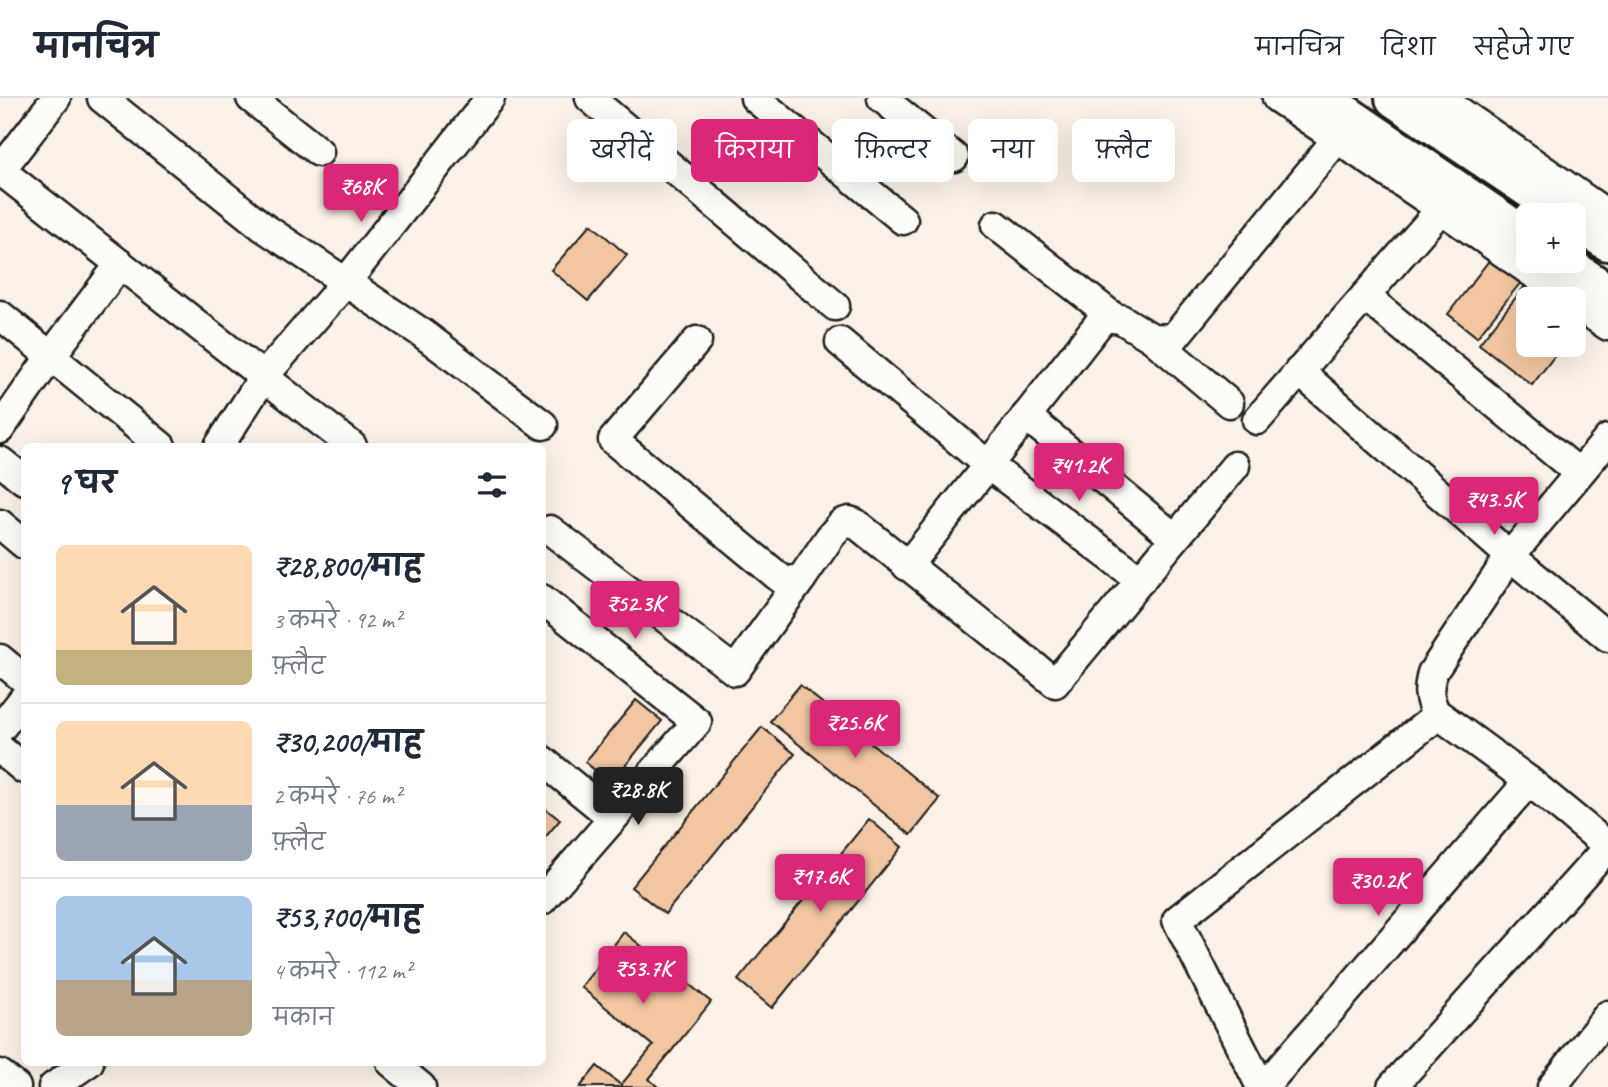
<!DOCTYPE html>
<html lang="hi">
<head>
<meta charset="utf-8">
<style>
	body { margin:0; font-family:Caveat,"Playpen Sans Deva",sans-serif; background:#f2f2f3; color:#1f2937; height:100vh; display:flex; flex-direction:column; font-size:26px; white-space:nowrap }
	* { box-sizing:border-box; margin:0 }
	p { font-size:23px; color:#747a83 }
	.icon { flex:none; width:38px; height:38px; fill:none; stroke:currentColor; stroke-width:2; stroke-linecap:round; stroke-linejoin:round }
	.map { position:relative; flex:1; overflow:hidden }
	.drawer { position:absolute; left:21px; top:345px; width:525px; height:623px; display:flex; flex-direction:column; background:#fff; border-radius:10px; box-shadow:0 7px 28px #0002 }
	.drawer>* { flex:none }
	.top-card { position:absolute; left:567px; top:21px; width:665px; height:63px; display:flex; gap:14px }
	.buttons { position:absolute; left:1516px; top:105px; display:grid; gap:14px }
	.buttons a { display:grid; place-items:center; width:70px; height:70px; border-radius:10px; background:#fff; box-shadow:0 7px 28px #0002; font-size:35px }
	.price { position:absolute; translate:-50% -60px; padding:0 16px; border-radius:7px; background:#db2777; color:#fff; font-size:23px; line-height:46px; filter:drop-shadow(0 2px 4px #0008) }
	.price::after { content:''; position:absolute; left:50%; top:42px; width:21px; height:16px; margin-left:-10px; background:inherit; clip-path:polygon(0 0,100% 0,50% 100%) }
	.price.selected { background:#222; color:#fff }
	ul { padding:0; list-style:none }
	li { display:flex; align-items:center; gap:21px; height:175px; padding:0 35px }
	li+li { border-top:2px solid #e0e1e3 }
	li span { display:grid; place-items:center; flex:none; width:196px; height:140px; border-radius:10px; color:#555 }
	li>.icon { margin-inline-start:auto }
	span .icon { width:84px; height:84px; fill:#fffc; stroke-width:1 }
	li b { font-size:30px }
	h2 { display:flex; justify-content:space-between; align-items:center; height:84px; padding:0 35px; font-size:30px }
	.chip { padding:0 24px; border-radius:10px; background:#fff; box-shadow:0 7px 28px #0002; font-size:24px; line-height:63px }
	.chip.selected { background:#db2777; color:#fff }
	header { display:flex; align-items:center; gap:42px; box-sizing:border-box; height:98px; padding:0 35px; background:#fff; border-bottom:2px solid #e0e1e3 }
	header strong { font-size:33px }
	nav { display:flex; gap:38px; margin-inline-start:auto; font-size:24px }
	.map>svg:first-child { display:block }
	.building { fill:#f1c6a0; stroke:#1c1c1c; stroke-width:2 }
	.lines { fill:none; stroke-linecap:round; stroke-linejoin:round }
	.street-casing { stroke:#1c1c1c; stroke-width:33 }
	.secondary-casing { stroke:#1c1c1c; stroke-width:44 }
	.street { stroke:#fdfcf7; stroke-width:28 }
	.secondary { stroke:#fdfcf7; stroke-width:38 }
</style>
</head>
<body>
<header>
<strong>मानचित्र</strong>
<nav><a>मानचित्र</a><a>दिशा</a><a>सहेजे गए</a></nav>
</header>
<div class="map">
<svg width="1608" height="989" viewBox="0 0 1608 989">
	<rect width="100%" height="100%" fill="#fbf1e6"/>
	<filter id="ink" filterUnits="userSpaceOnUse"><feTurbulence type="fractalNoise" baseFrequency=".0143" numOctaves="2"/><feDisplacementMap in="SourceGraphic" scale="14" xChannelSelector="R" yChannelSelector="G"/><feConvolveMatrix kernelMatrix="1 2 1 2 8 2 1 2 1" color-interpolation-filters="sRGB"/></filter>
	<g filter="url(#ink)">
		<g class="building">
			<polygon points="591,126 627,157 588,203 551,172"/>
			<polygon points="1491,160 1521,184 1477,239 1448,216"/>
			<polygon points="1529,183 1552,201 1528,201 1528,247 1563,247 1532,287 1479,246"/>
			<polygon points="800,587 940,701 911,737 770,623"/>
			<polygon points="636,602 662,623 611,685 585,664"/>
			<polygon points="762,629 795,656 665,816 631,789"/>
			<polygon points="542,708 560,722 542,743"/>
			<polygon points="869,721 902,749 772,910 738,882"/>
			<polygon points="624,834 711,904 649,981 658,989 580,989 597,968 621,987 653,948 581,889"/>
		</g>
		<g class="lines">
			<defs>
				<g id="street">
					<polyline points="102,0 263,129 422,235 543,327"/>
					<polyline points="251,0 319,54"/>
					<polyline points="590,0 835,208"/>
					<polyline points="755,0 903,122"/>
					<polyline points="882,0 954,59"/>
					<polyline points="1277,0 1441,111 1570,201"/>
					<polyline points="1440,0 1608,117"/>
					<polyline points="0,72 352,348"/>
					<polyline points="0,73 56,0"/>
					<polyline points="996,127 1112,218"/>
					<polyline points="1365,198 1579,375"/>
					<polyline points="1573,204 1608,228"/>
					<polyline points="0,217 161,348"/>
					<polyline points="1152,240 1229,305"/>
					<polyline points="697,243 613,342 780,480 787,484 802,480 830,439 842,425 849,423 855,425 1055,585 1235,368"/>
					<polyline points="840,244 988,367 907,468"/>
					<polyline points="1299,273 1510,458 1608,539"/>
					<polyline points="1026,318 1175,440"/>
					<polyline points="1257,322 1441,111"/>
					<polyline points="0,331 51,258 120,166"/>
					<polyline points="219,348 264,278 346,184 490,0"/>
					<polyline points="0,363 24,382"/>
					<polyline points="0,426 24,446"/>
					<polyline points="550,432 735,573 802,480"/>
					<polyline points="1141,482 988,367 1100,224 1105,219 1121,221 1152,240 1173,241 1337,41"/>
					<polyline points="542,501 697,624 542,802"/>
					<polyline points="0,561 24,581"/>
					<polyline points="1435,614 1529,683 1608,748"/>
					<polyline points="0,631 24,600"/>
					<polyline points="0,651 24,671"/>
					<polyline points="542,662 613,720"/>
					<polyline points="391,964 421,989"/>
					<polyline points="0,976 16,989"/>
					<polyline points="53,989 89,964"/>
					<path d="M1261,989l-84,-167 255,-200 3,-8c-7,-16 -7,-22 -3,-39l78,-117 98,-117"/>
					<polyline points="1264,989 1529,683"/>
					<polyline points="1392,989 1608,749"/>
					<polyline points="1552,989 1608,917"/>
				</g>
				<g id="secondary">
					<polyline points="1321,0 1528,141"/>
					<polyline points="1395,0 1569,117"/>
					<polyline points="1573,120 1608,143"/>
					<polyline points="1560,163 1608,196"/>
				</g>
			</defs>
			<use href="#street" class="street-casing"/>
			<use href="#secondary" class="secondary-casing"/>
			<use href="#street" class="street"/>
			<use href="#secondary" class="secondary"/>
		</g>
	</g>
</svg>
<div class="buttons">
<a>+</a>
<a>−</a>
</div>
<b class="price" style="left:361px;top:126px">₹68K</b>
<b class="price" style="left:1079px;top:405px">₹41.2K</b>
<b class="price" style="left:1494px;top:439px">₹43.5K</b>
<b class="price" style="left:635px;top:543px">₹52.3K</b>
<b class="price" style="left:855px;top:662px">₹25.6K</b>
<b class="price selected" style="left:638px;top:729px">₹28.8K</b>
<b class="price" style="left:820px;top:816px">₹17.6K</b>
<b class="price" style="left:1378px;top:820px">₹30.2K</b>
<b class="price" style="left:643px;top:908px">₹53.7K</b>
<div class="top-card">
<a class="chip">खरीदें</a>
<a class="chip selected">किराया</a>
<a class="chip">फ़िल्टर</a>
<a class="chip">नया</a>
<a class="chip">फ़्लैट</a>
</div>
<section class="drawer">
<h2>9 घर<svg class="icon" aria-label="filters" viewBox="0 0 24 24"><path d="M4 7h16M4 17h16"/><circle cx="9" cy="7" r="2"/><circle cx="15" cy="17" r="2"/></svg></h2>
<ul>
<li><span style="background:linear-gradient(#ffd9b3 75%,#c2b280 0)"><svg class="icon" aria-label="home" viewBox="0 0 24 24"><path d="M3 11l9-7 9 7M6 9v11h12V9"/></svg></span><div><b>₹28,800/माह</b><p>3 कमरे · 92 m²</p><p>फ़्लैट</p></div></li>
<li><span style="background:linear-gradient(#ffd9b3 60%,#9aa5b1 0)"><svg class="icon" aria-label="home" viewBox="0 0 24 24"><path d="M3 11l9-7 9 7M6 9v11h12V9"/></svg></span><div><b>₹30,200/माह</b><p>2 कमरे · 76 m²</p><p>फ़्लैट</p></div></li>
<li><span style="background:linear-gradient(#a9c7e8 60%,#b9a48a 0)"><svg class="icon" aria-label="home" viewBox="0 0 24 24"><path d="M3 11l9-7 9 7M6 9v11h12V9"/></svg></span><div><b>₹53,700/माह</b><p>4 कमरे · 112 m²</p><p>मकान</p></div></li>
</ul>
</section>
</div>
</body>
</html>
